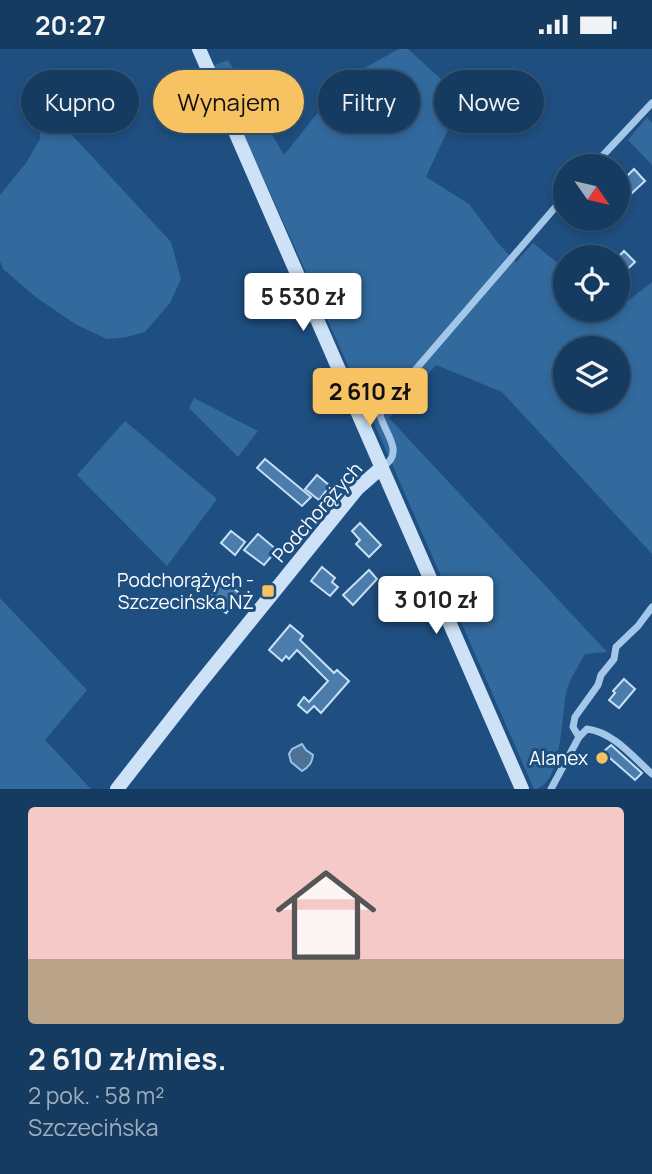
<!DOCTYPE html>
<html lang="pl">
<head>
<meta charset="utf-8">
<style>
	body { margin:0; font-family:Manrope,sans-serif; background:#234669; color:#f1f3f6; height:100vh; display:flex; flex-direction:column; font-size:26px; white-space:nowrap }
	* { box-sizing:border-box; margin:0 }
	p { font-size:23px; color:#9eadbd }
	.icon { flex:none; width:38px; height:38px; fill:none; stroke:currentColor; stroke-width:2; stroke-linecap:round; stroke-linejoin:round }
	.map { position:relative; height:740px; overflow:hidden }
	.drawer { display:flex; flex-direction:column; background:#163b60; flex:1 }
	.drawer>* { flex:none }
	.guide { position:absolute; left:21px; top:21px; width:611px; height:63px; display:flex; gap:14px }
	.needle { width:46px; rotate:124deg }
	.tools { position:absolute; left:553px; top:105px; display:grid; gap:14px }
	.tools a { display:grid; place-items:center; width:77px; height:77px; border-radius:50%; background:#163b60; box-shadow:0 4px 10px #0003,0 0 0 2px #355575; font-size:35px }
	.price { position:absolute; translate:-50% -60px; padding:0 16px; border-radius:7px; background:#fff; color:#222; font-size:23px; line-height:46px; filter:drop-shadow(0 2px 4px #0008) }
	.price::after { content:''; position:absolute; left:50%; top:42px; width:21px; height:16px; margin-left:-10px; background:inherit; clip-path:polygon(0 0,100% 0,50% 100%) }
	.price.selected { background:#f7c262; color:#111 }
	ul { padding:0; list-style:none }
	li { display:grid; align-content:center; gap:14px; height:371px; padding:0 28px }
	li span { display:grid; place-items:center; height:217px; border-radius:7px; color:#555 }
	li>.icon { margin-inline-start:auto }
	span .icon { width:126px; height:126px; fill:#fffc; stroke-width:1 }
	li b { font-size:30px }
	.pill { padding:0 24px; border-radius:32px; background:#163b60; box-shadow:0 4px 10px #0003,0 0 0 2px #355575; font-size:24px; line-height:63px }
	.pill.selected { background:#f7c262; color:#111 }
	.status { display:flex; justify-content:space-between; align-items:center; height:49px; padding:0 35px; background:#163b60; direction:ltr }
	.status svg { height:19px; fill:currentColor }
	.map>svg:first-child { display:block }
	.green { fill:#326a9e; fill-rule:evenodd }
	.water { fill:#4d7295; stroke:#96c3ea; stroke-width:2 }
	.building { fill:#4b7cac; stroke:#c7e0f6; stroke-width:2 }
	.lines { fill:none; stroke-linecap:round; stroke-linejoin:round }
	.street { stroke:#a3c7e8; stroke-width:7 }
	.secondary { stroke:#cee2f7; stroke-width:14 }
	.poi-dot { fill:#f7c262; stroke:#1e4f80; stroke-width:2.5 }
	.labels { text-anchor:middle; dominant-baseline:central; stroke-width:6; stroke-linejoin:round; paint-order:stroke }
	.street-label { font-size:19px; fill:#fff; stroke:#1e4f80 }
	.poi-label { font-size:19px; fill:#fff; stroke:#1e4f80; text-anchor:end }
</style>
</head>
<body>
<div class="status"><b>20:27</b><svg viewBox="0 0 49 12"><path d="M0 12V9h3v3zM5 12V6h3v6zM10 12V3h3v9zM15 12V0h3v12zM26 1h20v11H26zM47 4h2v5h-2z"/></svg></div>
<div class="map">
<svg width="652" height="740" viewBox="0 0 652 740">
	<rect width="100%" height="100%" fill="#1e4f80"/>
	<g class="green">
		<path d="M399,0h9l69,63v11l-15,9 -13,-5 -23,50 43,27 29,39 18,19 17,-19 32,26v41l50,1 37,-29v272l-150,-162 -66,-27 -47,53 218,234 -22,2c-6,11 -14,23 -18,35 -6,22 -4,98 -33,100l-156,-357 -165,-366 15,-6 56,95 43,-54 28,-28zM565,299h53v53h-53z"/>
		<polygon points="40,61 71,85 171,193 181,230 170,254 145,283 127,288 107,290 75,275 37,249 3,220 0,212 0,146 26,114 40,90"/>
		<polygon points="647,68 652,74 652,116 628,91"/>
		<polygon points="194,349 258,382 238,408 189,359"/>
		<polygon points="125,372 217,450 167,517 77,426"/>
		<polygon points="0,549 87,641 45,691 91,740 0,740"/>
	</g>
	<path class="water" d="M302,695l4,6 7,5c-1,8 -4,12 -11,16l-11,-9 -2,-8 3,-5z"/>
	<g class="building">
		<polygon points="634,120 645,132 632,144 621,133"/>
		<polygon points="624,202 635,213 618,229 618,208"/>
		<polygon points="265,410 311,448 302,457 257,419"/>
		<polygon points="317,426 330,437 319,451 305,440"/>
		<polygon points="360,474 381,496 369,508 356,495 360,491 352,482"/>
		<polygon points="231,482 245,493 235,506 221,494"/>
		<polygon points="258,485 277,501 264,516 244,501"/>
		<polygon points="322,518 335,529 332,533 338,538 330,547 311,532"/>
		<polygon points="369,521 377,530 353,556 343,546"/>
		<polygon points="224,531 240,545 235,552 236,553 226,564 213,553 216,549 212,545 216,538 218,538"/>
		<polygon points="290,576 303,587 300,591 334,624 337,621 349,632 321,664 314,657 307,664 298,656 304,648 309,653 328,632 297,601 289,610 286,607 282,612 269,601"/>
		<polygon points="624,630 635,640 619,659 609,651 615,644 613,642"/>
		<polygon points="611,696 642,724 635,731 603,703"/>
	</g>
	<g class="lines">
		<g class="street">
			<polyline points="593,117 652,54"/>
			<path d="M381,419c25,-15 5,-32 -1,-53l5,-10 180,-209"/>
			<polyline points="579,688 573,678 575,668 598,636 601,626 614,610 616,598 638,577 652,558"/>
			<path d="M551,740l28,-52 8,-8c26,3 46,28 65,45"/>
		</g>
		<g class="secondary">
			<polyline points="199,0 522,740"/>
			<polyline points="117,740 196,639 357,440 381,419"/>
		</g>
	</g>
	<g class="poi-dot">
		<rect x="261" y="535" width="14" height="14" rx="3.5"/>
		<circle cx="602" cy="709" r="7"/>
	</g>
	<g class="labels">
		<g class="street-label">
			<text transform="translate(317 463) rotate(-49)">Podchorążych</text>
		</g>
		<g class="poi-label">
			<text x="254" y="531">Podchorążych -<tspan x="254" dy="22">Szczecińska NŻ</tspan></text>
			<text x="588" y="709">Alanex</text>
		</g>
	</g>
</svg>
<div class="tools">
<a><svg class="needle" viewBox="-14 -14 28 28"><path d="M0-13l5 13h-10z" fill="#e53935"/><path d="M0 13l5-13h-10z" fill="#9eadbd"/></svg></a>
<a><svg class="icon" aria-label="locate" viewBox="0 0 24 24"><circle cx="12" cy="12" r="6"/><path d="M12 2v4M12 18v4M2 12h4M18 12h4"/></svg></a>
<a><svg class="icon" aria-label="layers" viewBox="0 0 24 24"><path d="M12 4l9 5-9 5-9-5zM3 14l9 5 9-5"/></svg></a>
</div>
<b class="price" style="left:303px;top:284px">5 530 zł</b>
<b class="price selected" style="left:370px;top:379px">2 610 zł</b>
<b class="price" style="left:436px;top:587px">3 010 zł</b>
<div class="guide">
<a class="pill">Kupno</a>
<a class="pill selected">Wynajem</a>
<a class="pill">Filtry</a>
<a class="pill">Nowe</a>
</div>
</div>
<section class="drawer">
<ul>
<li><span style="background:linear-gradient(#f6c9c9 70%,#b9a48a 0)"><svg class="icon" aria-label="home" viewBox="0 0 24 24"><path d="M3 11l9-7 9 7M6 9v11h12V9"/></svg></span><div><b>2 610 zł/mies.</b><p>2 pok. · 58 m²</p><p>Szczecińska</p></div></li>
</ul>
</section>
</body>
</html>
